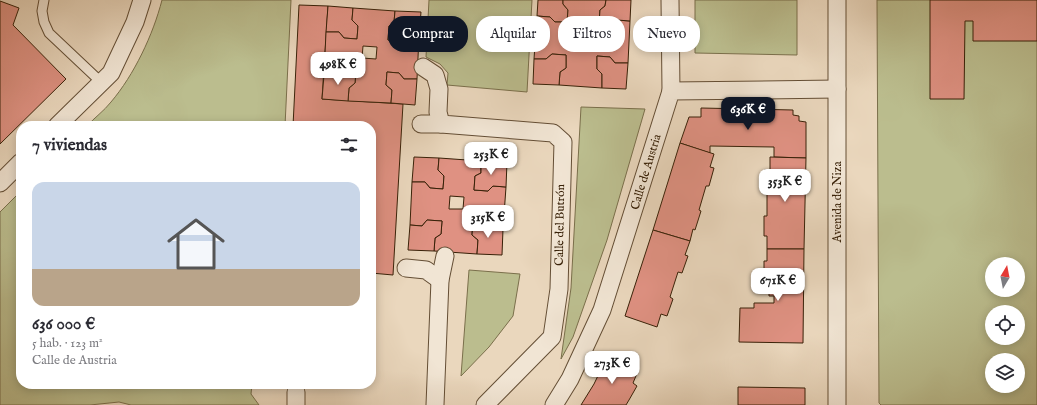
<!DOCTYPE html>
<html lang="es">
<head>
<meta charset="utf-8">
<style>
	body { margin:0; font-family:"IM FELL English",serif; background:#f7f7f7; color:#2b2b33; height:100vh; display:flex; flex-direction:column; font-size:15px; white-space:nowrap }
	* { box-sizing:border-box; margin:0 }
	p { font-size:13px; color:#7c7c81 }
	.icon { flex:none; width:22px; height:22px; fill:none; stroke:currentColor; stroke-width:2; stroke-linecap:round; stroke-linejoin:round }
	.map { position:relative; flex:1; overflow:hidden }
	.details { position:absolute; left:16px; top:121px; width:360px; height:268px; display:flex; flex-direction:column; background:#fff; border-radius:16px; box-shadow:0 2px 10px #0003 }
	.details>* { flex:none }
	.banner { position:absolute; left:388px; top:16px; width:380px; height:36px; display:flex; gap:8px }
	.needle { width:26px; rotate:10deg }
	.controls { position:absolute; left:985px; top:257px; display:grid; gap:8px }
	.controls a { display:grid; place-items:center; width:40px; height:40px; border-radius:50%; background:#fff; box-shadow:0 2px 10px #0003; font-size:20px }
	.price { position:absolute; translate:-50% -34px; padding:0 9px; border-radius:8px; background:#fff; color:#222; font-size:13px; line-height:26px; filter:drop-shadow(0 1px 2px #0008) }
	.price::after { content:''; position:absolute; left:50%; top:24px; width:12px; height:9px; margin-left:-6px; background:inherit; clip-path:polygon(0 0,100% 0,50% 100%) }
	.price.current { background:#111827; color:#fff }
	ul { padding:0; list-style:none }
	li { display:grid; align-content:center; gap:8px; height:212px; padding:0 16px }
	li+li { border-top:1px solid #e1e1e2 }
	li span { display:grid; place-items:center; height:124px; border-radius:12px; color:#555 }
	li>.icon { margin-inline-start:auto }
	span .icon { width:72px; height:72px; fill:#fffc; stroke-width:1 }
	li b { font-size:17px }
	h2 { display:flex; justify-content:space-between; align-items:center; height:48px; padding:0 16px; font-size:17px }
	.chip { padding:0 14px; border-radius:16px; background:#fff; box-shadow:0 2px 10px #0003; font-size:14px; line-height:36px }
	.chip.current { background:#111827; color:#fff }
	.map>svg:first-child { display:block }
	.green { fill:#bbbd8e; stroke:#7a6f4b; fill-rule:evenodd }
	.building { fill:#df9182; stroke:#382108; fill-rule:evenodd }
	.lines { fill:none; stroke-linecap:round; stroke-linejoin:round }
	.service-casing { stroke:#644e35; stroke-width:11 }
	.minor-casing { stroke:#644e35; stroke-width:19 }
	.service { stroke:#f1e5d4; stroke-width:9 }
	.minor { stroke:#f1e5d4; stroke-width:17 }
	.labels { text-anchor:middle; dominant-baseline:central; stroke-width:3; stroke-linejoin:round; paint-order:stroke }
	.street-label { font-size:12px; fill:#382108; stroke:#f1e5d4 }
</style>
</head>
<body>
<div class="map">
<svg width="1037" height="405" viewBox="0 0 1037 405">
	<rect width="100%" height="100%" fill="#ead7bd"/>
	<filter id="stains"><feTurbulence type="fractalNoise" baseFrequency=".005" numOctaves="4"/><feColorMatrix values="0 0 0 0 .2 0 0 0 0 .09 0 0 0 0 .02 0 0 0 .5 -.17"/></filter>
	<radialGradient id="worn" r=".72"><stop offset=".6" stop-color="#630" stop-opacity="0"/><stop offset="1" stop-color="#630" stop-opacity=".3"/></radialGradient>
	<g class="green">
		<path d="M162,0h129l-6,126h-198c7,-8 17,-15 24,-24 23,-27 42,-67 51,-102z"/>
		<polygon points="429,0 532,0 527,92 447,85 448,73 440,64 426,57"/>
		<polygon points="695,0 797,0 797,55 695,53"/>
		<path d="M877,0h160v405h-156l-2,-2zM992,264h26v26h-26zM992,312h26v26h-26zM992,360h26v26h-26z"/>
		<polygon points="581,107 645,109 607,240 573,337 561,359 571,288"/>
		<polygon points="21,191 21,384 252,384 251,394 259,405 131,405 119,402 90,405 0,405 0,212"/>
		<polygon points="469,270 520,274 513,316 489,347 461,376"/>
	</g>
	<g class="building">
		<polygon points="538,0 563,0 563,4 568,10 567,22 555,22 550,17 537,16"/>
		<path d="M563,0h43l-1,6 -5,4 -1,14 13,1 5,-5 13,1 -2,42h-13l-5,-6 -13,-1v13l5,5v14l-43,-3 1,-13 6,-4v-13l-14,-1 -6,5h-12l3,-43 13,1 5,5h12l1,-12 -5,-6zM574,30l14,1 -1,12h-14z"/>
		<polygon points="606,0 631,0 630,21 617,20 612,25 599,24 600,10 605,6"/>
		<polygon points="930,0 1037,0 1037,41 973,41 973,21 965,21 964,99 930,99"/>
		<polygon points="0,1 19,8 13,25 66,79 0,144"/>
		<polygon points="299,5 328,6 322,99 403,104 393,275 371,273 371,126 293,126"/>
		<polygon points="328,6 353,8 352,20 358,26 357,39 344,38 339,32 326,32"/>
		<path d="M353,8l42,3 -1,11 -5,4 -1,14 14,1 5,-6 12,1 -2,43h-13l-5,-6 -12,-1 -1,13 6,5 -1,13 -43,-2 1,-13 6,-5 1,-12 -15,-1 -6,6 -11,-1 2,-43h13l5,6 13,1 1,-13 -6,-6zM363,46l14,1 -1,12 -14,-1z"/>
		<polygon points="395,11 421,12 419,36 407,35 402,41 388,40 389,26 394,22"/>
		<polygon points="552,54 566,55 566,68 560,72 559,85 533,84 534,59 546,59"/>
		<polygon points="597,56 610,57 615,63 628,63 626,89 602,88 602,74 597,69"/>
		<polygon points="341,70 356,71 355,83 349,88 348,101 322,99 324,75 335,76"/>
		<polygon points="387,72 399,73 404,79 417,79 415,105 391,103 392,90 386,85"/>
		<polygon points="701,108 793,110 793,115 799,116 799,121 806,122 806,158 774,157 774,147 710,146 710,153 680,143 689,117 701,117"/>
		<polygon points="680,143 714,154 710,167 714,168 709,186 706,186 699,210 701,211 695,230 693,229 690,241 653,230"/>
		<polygon points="414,157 439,158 438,170 444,176 443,189 430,188 425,182 412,182"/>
		<polygon points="770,157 806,158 804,249 767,249 767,236 764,236 764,216 767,216 767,191 764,191 764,170 770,170"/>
		<path d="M439,158l42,3v12l-6,3 -1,14 14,1 5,-5 13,1 -3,42h-12l-5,-6 -13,-1 -1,13 6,5 -1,14 -43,-3 1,-13 6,-4 1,-13 -15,-1 -5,6 -12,-1 2,-43h13l5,6 13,1 1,-13 -6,-6zM450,196l14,1 -1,12h-14z"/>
		<polygon points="481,161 507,162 506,187 493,186 488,191 474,190 475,176 481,173"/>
		<polygon points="427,220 442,221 441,234 435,238 434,251 408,250 410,225 422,226"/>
		<polygon points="473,222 486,223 491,229 503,229 502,255 477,254 478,240 472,235"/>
		<polygon points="653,230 690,241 685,255 688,256 682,273 678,272 670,297 673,299 667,316 661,314 657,327 625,316"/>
		<polygon points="767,249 804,249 803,343 739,342 740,308 754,308 754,303 774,303 774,296 769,296 769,281 764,281 764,261 767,261"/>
		<polygon points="607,357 638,371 633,383 637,386 629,400 626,405 581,405 594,384"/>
		<polygon points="294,384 336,384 336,387"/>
		<polygon points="336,384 361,384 361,388 336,387"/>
		<polygon points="738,387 805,388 805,405 738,405"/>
	</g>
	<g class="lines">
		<defs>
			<polyline id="service" points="44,0 42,11 44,22 49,33 102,83"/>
			<g id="minor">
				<polyline points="670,0 671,91"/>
				<polyline points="837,0 837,405"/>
				<polyline points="423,67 435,75 439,89 438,112 441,124 553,133 563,142 559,289 552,337 485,405"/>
				<polyline points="421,124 441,124"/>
				<polyline points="57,126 111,73 135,22 142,0"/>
				<polyline points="0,183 21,162"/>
				<polyline points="406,268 426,270 440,280"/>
				<polyline points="296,405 296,392"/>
				<polyline points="435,405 440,280 445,256"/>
				<polyline points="554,405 570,379 602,310 671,91 837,89"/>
			</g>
		</defs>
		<use href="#service" class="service-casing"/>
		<use href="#minor" class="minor-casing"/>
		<use href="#service" class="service"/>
		<use href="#minor" class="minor"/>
	</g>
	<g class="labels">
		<g class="street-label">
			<text transform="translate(646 172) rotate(-73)">Calle de Austria</text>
			<text transform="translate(837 202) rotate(-90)">Avenida de Niza</text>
			<text transform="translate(560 225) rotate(-89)">Calle del Butrón</text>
		</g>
	</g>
	<rect width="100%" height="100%" filter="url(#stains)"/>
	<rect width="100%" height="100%" fill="url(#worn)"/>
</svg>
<div class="controls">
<a><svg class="needle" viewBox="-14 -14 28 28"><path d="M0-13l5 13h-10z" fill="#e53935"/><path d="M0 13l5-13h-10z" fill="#7c7c81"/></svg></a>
<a><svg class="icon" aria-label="locate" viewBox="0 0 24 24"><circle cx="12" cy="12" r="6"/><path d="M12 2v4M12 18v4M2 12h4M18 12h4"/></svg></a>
<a><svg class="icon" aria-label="layers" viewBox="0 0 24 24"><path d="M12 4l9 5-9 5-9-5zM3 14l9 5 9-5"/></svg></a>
</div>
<b class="price" style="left:338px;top:86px">498K €</b>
<b class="price current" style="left:748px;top:131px">636K €</b>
<b class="price" style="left:491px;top:176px">253K €</b>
<b class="price" style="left:785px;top:203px">353K €</b>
<b class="price" style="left:488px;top:239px">315K €</b>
<b class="price" style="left:778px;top:302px">671K €</b>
<b class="price" style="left:612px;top:385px">273K €</b>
<div class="banner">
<a class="chip current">Comprar</a>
<a class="chip">Alquilar</a>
<a class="chip">Filtros</a>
<a class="chip">Nuevo</a>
</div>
<section class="details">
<h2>7 viviendas<svg class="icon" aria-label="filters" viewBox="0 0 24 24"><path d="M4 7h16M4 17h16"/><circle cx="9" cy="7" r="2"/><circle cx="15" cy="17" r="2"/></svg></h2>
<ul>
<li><span style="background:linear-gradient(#c9d6e8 70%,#b9a48a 0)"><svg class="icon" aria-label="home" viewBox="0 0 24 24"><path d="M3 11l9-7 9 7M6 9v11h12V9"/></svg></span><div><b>636 000 €</b><p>5 hab. · 123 m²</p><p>Calle de Austria</p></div></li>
</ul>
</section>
</div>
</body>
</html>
